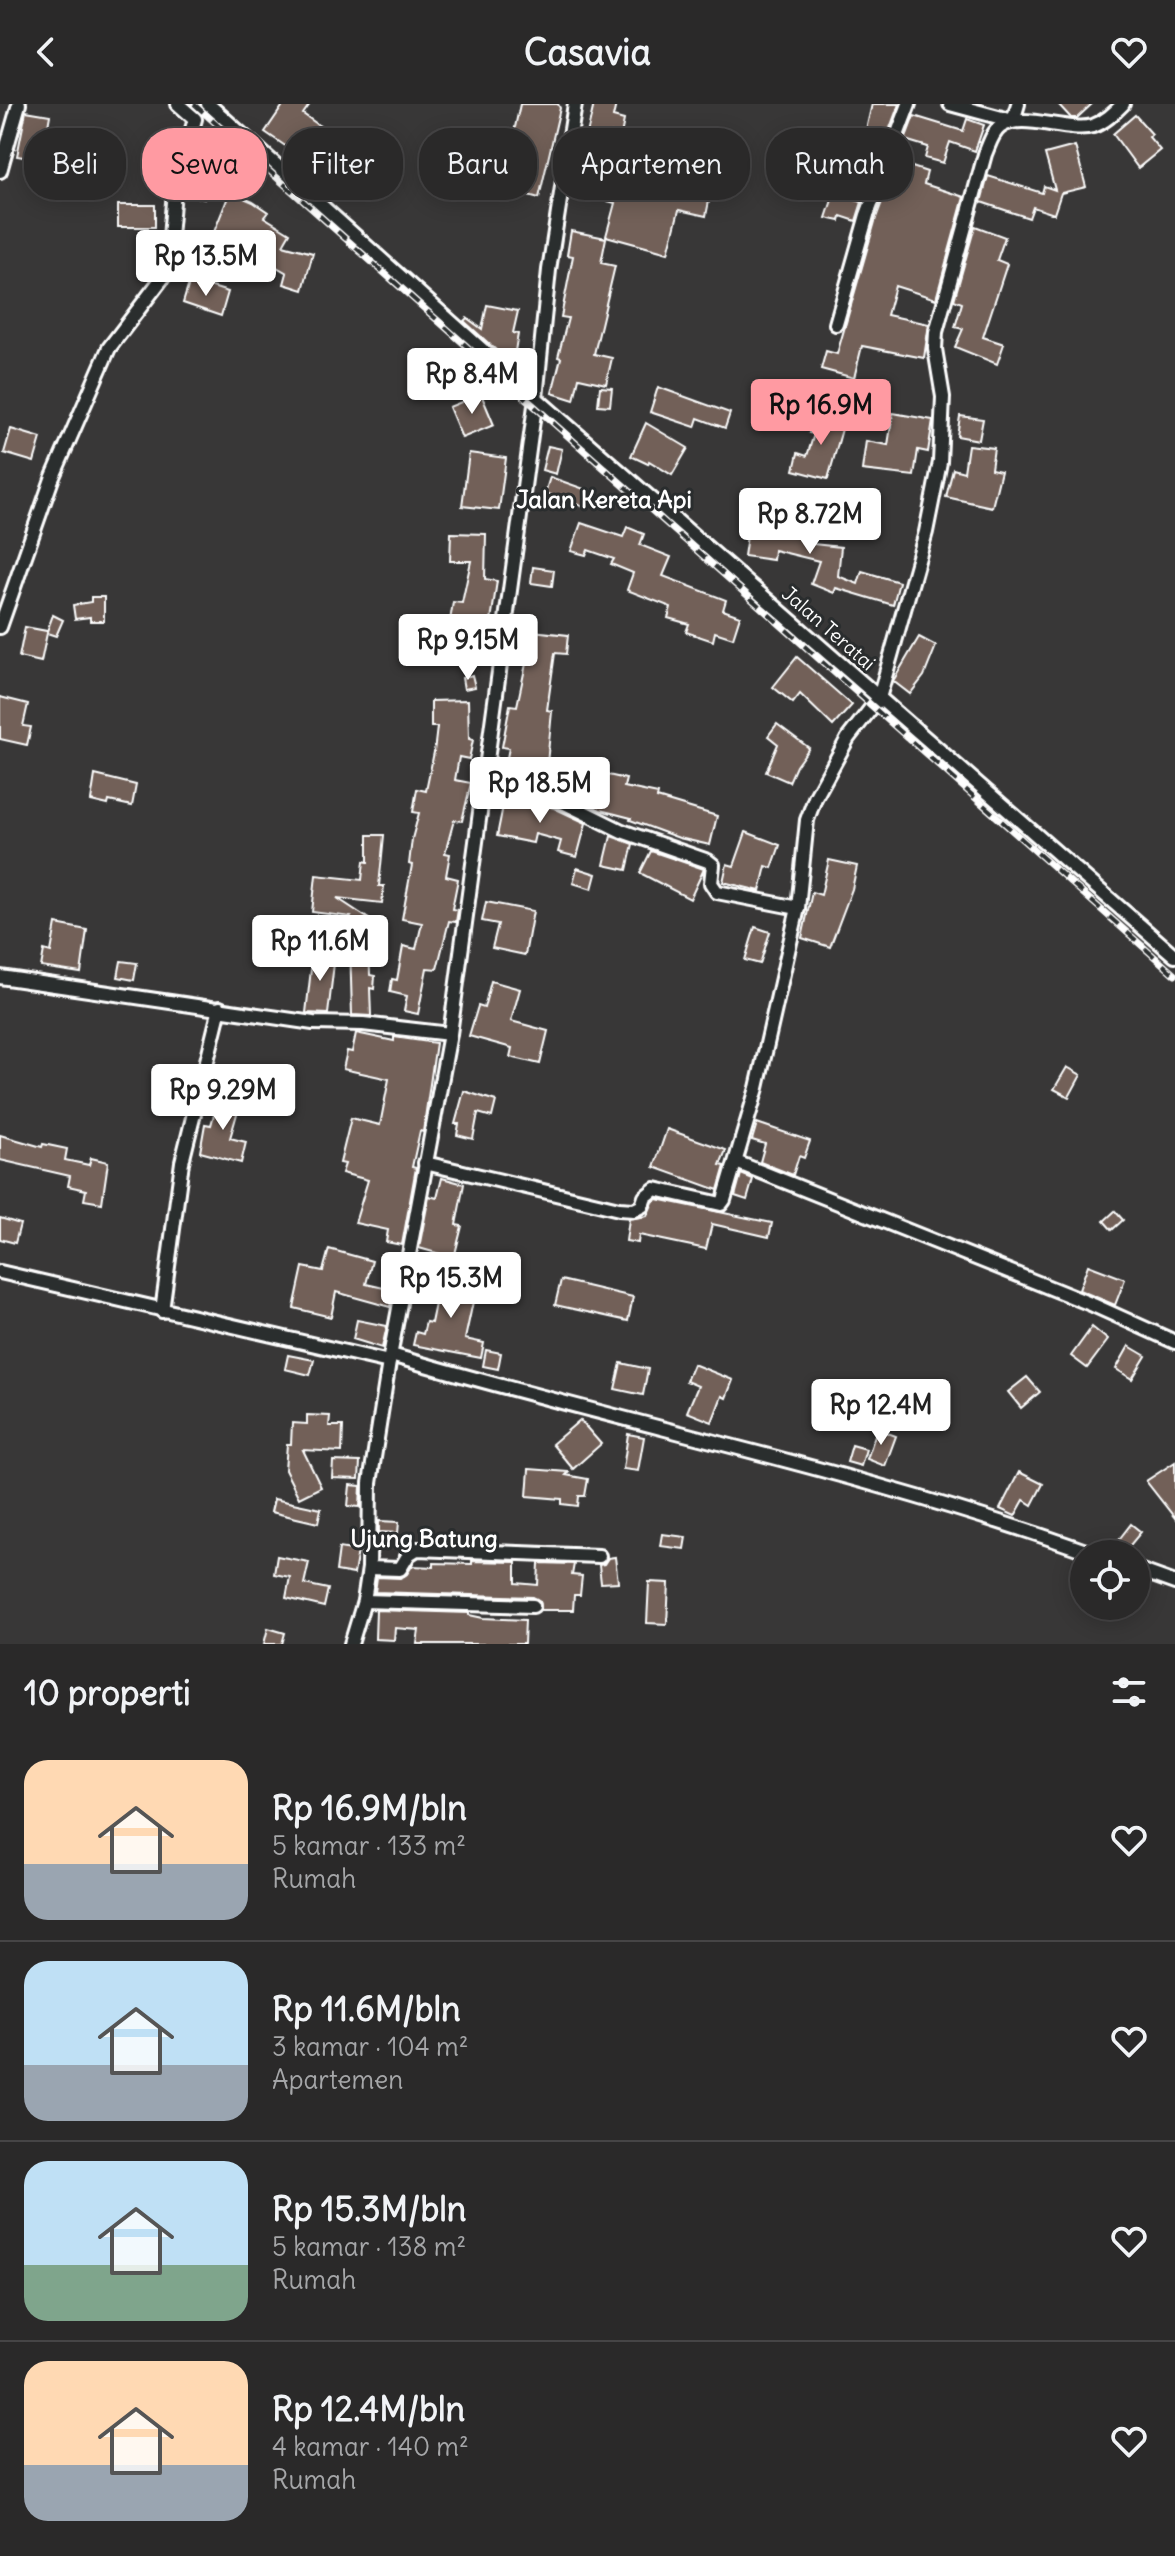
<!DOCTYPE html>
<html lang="id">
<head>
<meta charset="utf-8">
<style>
	body { margin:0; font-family:Delius,sans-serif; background:#323131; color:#f1f3f6; height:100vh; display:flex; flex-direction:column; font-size:30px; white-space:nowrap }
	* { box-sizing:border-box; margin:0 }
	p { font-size:26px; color:#a5a6a8 }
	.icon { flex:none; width:44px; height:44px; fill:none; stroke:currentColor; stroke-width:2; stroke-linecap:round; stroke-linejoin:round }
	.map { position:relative; height:1540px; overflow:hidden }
	.panel { display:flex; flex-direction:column; background:#2a2929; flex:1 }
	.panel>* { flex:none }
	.banner { position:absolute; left:24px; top:24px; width:1128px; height:72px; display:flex; gap:16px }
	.fabs { position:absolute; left:1070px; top:1436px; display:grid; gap:16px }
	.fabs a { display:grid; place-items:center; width:80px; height:80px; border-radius:50%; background:#2a2929; box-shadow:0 4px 20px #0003,0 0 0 2px #464546; font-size:40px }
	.price { position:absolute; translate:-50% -68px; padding:0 18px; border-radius:8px; background:#fff; color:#222; font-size:26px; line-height:52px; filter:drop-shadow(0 2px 4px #0008) }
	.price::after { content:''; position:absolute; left:50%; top:48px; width:24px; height:18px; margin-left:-12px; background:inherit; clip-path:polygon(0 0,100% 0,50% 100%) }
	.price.active { background:#ff9aa2; color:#111 }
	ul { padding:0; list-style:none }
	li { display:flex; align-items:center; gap:24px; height:200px; padding:0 24px }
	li+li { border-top:2px solid #464546 }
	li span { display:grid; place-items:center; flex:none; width:224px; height:160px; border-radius:24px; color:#555 }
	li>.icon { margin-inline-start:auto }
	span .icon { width:96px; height:96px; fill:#fffc; stroke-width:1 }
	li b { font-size:34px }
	h2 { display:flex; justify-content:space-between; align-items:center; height:96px; padding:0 24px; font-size:34px }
	.chip { padding:0 28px; border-radius:32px; background:#2a2929; box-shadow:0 4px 20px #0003,0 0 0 2px #464546; font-size:28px; line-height:72px }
	.chip.active { background:#ff9aa2; color:#111 }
	header { display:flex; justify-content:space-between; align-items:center; height:104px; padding:0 24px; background:#2a2929; font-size:36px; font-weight:800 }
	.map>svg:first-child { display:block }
	.building { fill:#726159; stroke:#fff; stroke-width:2 }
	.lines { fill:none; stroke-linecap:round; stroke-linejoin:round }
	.minor-casing { stroke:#fff; stroke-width:18 }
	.minor { stroke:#2a2d2e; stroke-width:12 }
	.rail-casing { stroke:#fff; stroke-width:7 }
	.rail { stroke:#2a2d2e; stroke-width:4; stroke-dasharray:12; stroke-linecap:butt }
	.labels { text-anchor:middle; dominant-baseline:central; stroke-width:6; stroke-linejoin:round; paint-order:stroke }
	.street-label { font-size:20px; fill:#fff; stroke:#2a2d2e }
	.quarter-label { font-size:24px; font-weight:bold; fill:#fff; stroke:#2a2d2e }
</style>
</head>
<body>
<header><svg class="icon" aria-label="back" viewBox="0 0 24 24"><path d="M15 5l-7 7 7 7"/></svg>Casavia<svg class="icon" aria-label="heart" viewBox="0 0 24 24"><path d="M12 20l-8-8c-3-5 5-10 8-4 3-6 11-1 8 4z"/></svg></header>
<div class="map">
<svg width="1175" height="1540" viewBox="0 0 1175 1540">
	<rect width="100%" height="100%" fill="#383737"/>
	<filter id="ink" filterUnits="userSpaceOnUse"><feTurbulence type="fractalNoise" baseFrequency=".0125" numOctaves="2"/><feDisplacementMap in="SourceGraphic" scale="16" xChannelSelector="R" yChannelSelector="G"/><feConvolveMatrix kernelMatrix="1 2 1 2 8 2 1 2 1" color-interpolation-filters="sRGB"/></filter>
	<g filter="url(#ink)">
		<g class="building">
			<polygon points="284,0 310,0 303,10 327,27 303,66 292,60 297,50 265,28"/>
			<polygon points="520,0 558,0 560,4 539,94 514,87 520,66 516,65 521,44 511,42"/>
			<polygon points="594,0 616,0 613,13 624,16 621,31 612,29 603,69 709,97 706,112 679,106 668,149 606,132 615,99 585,91 593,60 585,58 589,44 584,43"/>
			<polygon points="872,0 899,0 884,40 864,34"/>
			<polygon points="1058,0 1092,0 1077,14 1071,14"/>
			<polygon points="26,7 50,11 42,56 17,52"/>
			<polygon points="1135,11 1152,30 1149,33 1160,46 1138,64 1113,30"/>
			<polygon points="914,12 963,27 967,15 984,21 975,47 950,38 943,59 925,54 928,43 905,36"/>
			<polygon points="1075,42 1086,83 1061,89 1054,110 1033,103 1029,114 981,98 988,72 1042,89 1044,82 1055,86 1045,50"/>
			<polygon points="194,50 216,58 204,95 183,89"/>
			<polygon points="897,58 927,68 924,80 964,93 936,195 895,182 887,211 929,220 924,254 862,242 854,274 821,265 826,247 837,250 876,114"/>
			<polygon points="230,88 253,98 268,108 264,113 290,129 283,141 313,149 303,186 284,180 287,169 237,140 236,142 212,133"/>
			<polygon points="834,90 862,98 856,117 841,112 840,117 826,114"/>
			<rect x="118" y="101" width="37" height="22"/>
			<polygon points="975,122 1005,133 997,156 1007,160 983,233 1004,240 997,260 955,243 963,225 955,223 962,199 954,196"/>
			<polygon points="571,127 606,134 601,159 615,162 594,250 612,254 606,280 579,274 574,296 552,289 561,254 558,253 568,214 561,213 573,152 567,151"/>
			<polygon points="190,176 228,188 221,212 183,199"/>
			<polygon points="487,201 518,207 513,229 518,230 515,247 525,253 518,266 464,217 467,214 482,225"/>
			<polygon points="600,283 612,284 610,302 598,301"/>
			<polygon points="658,283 730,309 725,324 698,314 695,323 650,308"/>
			<polygon points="481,290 494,321 462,334 449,303"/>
			<polygon points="816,309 844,318 828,375 794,366 798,349 807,352 814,330 809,329"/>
			<polygon points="893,309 933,316 928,348 918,346 914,372 862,366 866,337 888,341"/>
			<polygon points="960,312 983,315 979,336 957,332"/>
			<polygon points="646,319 688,344 672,371 649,357 648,360 631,352"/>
			<polygon points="11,325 41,334 34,358 4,349"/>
			<polygon points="968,341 994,344 991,365 1001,367 992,403 946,393 953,365 964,368"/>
			<polygon points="548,342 562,345 556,370 542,366"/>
			<polygon points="469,349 506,354 499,406 462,402"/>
			<polygon points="550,373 590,387 584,403 545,389"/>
			<polygon points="752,398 781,403 777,425 805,434 803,439 841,443 838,472 858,480 862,467 899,478 893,501 836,484 834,489 811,480 819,457 774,446 773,456 744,452"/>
			<polygon points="581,419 623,433 627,423 644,430 640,441 671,453 663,472 726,496 723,506 740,512 733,534 715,528 713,537 686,528 689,520 668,514 671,503 627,486 633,469 611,460 614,455 588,446 586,451 571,447"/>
			<polygon points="451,429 486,430 485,475 497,477 490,523 450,517 453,498 462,499 471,457 450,457"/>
			<polygon points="533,463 554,466 552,482 531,479"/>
			<polygon points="91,493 104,493 104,517 90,517 90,513 75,515 73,501 91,498"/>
			<polygon points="53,511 63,516 56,532 47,529 41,558 19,553 25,523 47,527"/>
			<polygon points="532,527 568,531 566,550 555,549 547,606 552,607 547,660 580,667 582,661 600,665 599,669 626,675 624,683 658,690 657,694 717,712 710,741 679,734 630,716 631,714 600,706 559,686 503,673 509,644 502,643 510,601 517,602 527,555 529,556"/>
			<polygon points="919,533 936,542 924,572 910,590 893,577"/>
			<polygon points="797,553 852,601 833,622 800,590 793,599 773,583"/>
			<polygon points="472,571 475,583 464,585 462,574"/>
			<polygon points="0,593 28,600 23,622 31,623 27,641 0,635"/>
			<polygon points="468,596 469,635 473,636 469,655 459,653 455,676 471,679 462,717 454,716 445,749 450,750 446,772 458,775 452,805 458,806 456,818 449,817 437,865 427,864 418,910 404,907 407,892 390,888 392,875 397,876 403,842 416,845 422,819 402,815 412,761 409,760 412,735 419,709 413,708 417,685 426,687 434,648 437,623 431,623 431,597"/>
			<polygon points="777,620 809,644 796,662 789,678 766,668 778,640 768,632"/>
			<polygon points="95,671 136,681 132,702 109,697 108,701 91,697"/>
			<polygon points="505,692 554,704 586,719 577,753 558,748 561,737 535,730 533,739 497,732"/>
			<polygon points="746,728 780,741 772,764 766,762 760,787 723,778 727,760 734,762"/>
			<polygon points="368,731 384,731 379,782 384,782 382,799 337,794 381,823 371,839 349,824 344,823 351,813 312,808 316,771 362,776 364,757 368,758"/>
			<polygon points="611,732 633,740 627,766 604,761"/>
			<polygon points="651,747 704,765 690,795 640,769"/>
			<polygon points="829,756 857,762 852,785 830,843 802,834 812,788 821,791"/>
			<polygon points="577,764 596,770 592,785 573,779"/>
			<polygon points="486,798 533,807 525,851 492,844 498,820 482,817"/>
			<polygon points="56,820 87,826 81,869 41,863 44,846 51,848"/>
			<polygon points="755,823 770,828 760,860 745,856"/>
			<polygon points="369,838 370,871 375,872 374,885 370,884 371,912 352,911 350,839"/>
			<polygon points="313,848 335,851 328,910 306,909"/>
			<polygon points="121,857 137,859 134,876 118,873"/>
			<polygon points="491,877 520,885 511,917 548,927 540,960 510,953 512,944 469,932 478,902 484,904"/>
			<polygon points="356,929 394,937 394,933 436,939 423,1028 420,1027 412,1063 416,1064 402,1141 386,1138 388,1126 355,1119 368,1076 342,1069 345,1060 340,1059 351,1014 380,1021 389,975 343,965 347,947 352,948"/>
			<polygon points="1067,963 1081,971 1069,993 1054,985"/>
			<polygon points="464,987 496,997 492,1013 478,1009 473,1035 457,1031 459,1020 455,1020"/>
			<polygon points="220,990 241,996 230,1034 246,1038 241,1059 200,1048 205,1020 211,1021"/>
			<polygon points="757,1019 810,1037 804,1054 799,1052 793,1071 760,1058 765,1040 752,1036"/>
			<polygon points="667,1025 726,1046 720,1061 725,1062 718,1086 654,1063"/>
			<polygon points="0,1031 42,1043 43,1040 67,1045 65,1056 89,1061 91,1054 108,1058 102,1099 84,1096 86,1086 68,1082 70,1072 0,1056"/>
			<polygon points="741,1070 753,1075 747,1096 735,1092"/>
			<polygon points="442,1074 464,1080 456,1121 462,1122 454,1154 419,1144 429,1092 437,1094"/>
			<polygon points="657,1095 772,1119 769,1133 712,1120 706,1145 639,1131 638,1139 626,1137 629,1115 647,1112 653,1098"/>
			<polygon points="1115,1107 1123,1116 1112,1126 1104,1117"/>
			<polygon points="0,1114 20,1120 15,1139 0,1135"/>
			<polygon points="329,1145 372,1157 366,1180 393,1186 390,1203 336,1188 331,1213 294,1204 303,1163 323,1167"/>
			<polygon points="1088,1161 1125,1175 1115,1201 1079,1186"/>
			<polygon points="449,1166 471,1171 467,1192 474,1193 465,1235 484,1239 481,1254 413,1241 416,1228 423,1230 426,1218 431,1219 438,1185 445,1187"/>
			<polygon points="561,1176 633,1193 628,1217 555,1201"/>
			<polygon points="357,1216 387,1222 382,1244 353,1235"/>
			<polygon points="1092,1223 1108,1236 1087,1264 1071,1252"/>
			<polygon points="1129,1242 1146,1252 1132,1275 1116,1265"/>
			<polygon points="486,1246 501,1249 498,1265 483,1262"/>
			<polygon points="288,1251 314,1256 310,1271 285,1265"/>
			<polygon points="621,1259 648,1265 643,1291 615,1285"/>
			<polygon points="693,1260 733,1276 726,1294 722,1292 712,1318 687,1308 698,1282 686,1277"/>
			<polygon points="1027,1273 1040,1288 1021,1304 1008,1288"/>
			<polygon points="307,1311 330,1312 329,1322 343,1322 342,1348 303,1346 321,1383 299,1394 285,1366 287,1340 291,1340 292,1319 307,1320"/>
			<polygon points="580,1316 601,1340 573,1365 552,1340"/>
			<polygon points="877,1325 896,1332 885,1362 867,1355"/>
			<polygon points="628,1330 644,1333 638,1367 623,1365"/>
			<polygon points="852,1341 866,1345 861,1362 847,1358"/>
			<polygon points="333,1357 360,1358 359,1375 332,1374"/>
			<polygon points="1175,1358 1175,1414 1146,1377"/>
			<polygon points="529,1365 569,1368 566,1371 588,1375 585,1392 579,1392 578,1402 562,1400 562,1395 527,1392"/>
			<polygon points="1019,1368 1043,1380 1032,1401 1024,1396 1015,1412 1000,1405"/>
			<polygon points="350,1381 361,1382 360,1403 348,1402"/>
			<polygon points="274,1395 321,1405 318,1419 271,1408"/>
			<polygon points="379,1417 399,1418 398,1429 379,1428"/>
			<polygon points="1131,1420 1141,1428 1126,1446 1117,1438"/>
			<polygon points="662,1430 686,1433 684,1445 660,1442"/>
			<polygon points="339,1444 358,1447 354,1470 336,1467"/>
			<polygon points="277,1452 309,1458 304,1480 328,1485 324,1503 286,1494 290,1473 274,1470"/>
			<polygon points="615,1453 618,1478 601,1479 599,1461 604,1460 608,1454"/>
			<polygon points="472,1457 516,1458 516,1479 538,1481 539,1459 574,1460 572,1471 582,1472 580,1491 574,1491 573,1506 541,1506 540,1497 533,1493 375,1488 377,1473 400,1474 407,1470 412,1462 434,1463 434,1459 472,1460"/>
			<polygon points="649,1478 669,1479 667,1520 647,1519"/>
			<polygon points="376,1506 469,1509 469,1511 483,1514 525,1516 524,1540 417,1540 419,1526 395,1524 394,1536 375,1535"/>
			<polygon points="268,1524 285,1529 282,1540 264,1540"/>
		</g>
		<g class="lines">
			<defs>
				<g id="minor">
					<polyline points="208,0 536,294 1175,852"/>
					<polyline points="950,0 1013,17 1018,0"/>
					<polyline points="0,67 19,0"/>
					<polyline points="836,220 867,111 909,0"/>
					<polyline points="0,523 52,375 109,244 167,168 174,87 195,15 178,0"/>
					<polyline points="483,678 557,695 622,727 708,757 713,761 711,779 717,788 798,804"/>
					<polyline points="0,873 313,919 363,920 450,930"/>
					<polyline points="736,1058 1093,1201 1175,1238"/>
					<path d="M425,1059l194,46 15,1 8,-4 3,-9 10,-8 66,15 3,-4 33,-112 32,-141 9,-39 9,-88 8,-22 33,-60 31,-40 47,-166 14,-70 3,-65 -8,-48 1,-17 49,-178c4,-9 7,-21 15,-27 21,-16 67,6 93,-1 12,-4 21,-13 30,-22"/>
					<polyline points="0,1168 389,1258"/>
					<polyline points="162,1207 182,1058 220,904"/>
					<path d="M391,1251c233,69 473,116 703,199"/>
					<polyline points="369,1464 400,1465 409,1450 417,1445 599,1452"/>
					<polyline points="1136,1465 1175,1479"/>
					<polyline points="364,1497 533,1502"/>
					<polyline points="351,1540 364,1497 369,1464 370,1379 389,1258 450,930 536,294 549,166 575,0"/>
				</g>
			</defs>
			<use href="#minor" class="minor-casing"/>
			<use href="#minor" class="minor"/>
			<defs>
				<polyline id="rail" points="194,0 1175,871"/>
			</defs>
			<use href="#rail" class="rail-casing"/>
			<use href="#rail" class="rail"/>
		</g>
	</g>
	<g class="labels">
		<g class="street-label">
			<text transform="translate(829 524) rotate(41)">Jalan Teratai</text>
		</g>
		<g class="quarter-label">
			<text x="604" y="395">Jalan Kereta Api</text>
			<text x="424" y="1434">Ujung Batung</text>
		</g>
	</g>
</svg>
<div class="fabs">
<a><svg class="icon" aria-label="locate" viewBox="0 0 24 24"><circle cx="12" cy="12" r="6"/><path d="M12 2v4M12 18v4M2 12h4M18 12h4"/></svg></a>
</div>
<b class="price" style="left:206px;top:194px">Rp 13.5M</b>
<b class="price" style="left:472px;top:312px">Rp 8.4M</b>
<b class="price active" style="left:821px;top:343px">Rp 16.9M</b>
<b class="price" style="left:810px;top:452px">Rp 8.72M</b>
<b class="price" style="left:468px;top:578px">Rp 9.15M</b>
<b class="price" style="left:540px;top:721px">Rp 18.5M</b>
<b class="price" style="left:320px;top:879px">Rp 11.6M</b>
<b class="price" style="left:223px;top:1028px">Rp 9.29M</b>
<b class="price" style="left:451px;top:1216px">Rp 15.3M</b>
<b class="price" style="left:881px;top:1343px">Rp 12.4M</b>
<div class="banner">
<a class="chip">Beli</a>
<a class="chip active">Sewa</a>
<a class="chip">Filter</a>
<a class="chip">Baru</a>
<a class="chip">Apartemen</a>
<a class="chip">Rumah</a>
</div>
</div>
<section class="panel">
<h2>10 properti<svg class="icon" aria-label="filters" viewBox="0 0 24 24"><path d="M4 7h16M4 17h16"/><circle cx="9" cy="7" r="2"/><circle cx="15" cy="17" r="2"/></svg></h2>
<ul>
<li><span style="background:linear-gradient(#ffd9b3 65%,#9aa5b1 0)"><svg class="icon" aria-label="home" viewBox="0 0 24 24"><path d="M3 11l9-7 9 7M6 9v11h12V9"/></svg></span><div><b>Rp 16.9M/bln</b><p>5 kamar · 133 m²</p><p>Rumah</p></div><svg class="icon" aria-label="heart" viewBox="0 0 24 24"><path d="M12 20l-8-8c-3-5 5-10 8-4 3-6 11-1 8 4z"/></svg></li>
<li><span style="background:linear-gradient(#bfe0f5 65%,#9aa5b1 0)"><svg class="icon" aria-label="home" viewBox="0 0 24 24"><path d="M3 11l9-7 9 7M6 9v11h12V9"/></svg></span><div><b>Rp 11.6M/bln</b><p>3 kamar · 104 m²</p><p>Apartemen</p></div><svg class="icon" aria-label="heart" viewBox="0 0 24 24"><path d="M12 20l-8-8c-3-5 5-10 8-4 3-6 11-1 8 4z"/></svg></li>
<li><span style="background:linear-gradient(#bfe0f5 65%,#7fa58c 0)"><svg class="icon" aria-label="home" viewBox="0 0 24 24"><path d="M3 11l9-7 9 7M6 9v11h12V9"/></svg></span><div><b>Rp 15.3M/bln</b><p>5 kamar · 138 m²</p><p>Rumah</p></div><svg class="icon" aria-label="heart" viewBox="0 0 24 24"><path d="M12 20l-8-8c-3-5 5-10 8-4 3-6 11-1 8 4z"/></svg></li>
<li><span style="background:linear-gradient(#ffd9b3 65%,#9aa5b1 0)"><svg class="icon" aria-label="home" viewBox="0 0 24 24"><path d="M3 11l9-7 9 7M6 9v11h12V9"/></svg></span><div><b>Rp 12.4M/bln</b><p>4 kamar · 140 m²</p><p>Rumah</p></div><svg class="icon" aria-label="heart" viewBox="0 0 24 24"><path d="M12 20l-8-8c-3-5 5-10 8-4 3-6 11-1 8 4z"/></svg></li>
</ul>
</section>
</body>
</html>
